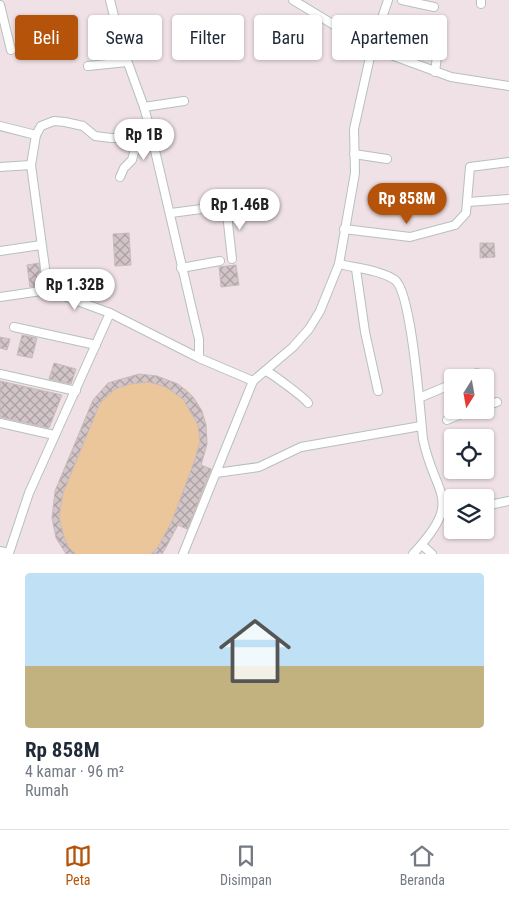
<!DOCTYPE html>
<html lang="id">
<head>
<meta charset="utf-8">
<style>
	body { margin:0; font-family:"Roboto Condensed",sans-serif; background:#f6f6f7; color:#1f2937; height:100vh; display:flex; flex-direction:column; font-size:19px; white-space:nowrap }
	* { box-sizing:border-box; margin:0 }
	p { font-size:16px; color:#747a83 }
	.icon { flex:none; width:28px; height:28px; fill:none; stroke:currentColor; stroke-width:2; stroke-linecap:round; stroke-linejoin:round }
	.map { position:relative; height:554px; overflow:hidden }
	.sheet { display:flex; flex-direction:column; background:#fff; flex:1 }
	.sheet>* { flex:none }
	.top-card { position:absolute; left:15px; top:15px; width:480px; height:45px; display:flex; gap:10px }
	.needle { width:32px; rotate:191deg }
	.buttons { position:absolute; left:444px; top:369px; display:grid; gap:10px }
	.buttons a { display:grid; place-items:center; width:50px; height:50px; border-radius:5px; background:#fff; box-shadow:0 1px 4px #0004; font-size:25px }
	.price { position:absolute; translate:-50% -42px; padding:0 11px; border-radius:18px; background:#fff; color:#222; font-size:16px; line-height:32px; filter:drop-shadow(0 1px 2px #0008) }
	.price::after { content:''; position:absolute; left:50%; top:30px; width:15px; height:11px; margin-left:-8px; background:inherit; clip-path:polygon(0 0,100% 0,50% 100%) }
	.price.selected { background:#b45309; color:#fff }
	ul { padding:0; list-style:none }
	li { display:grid; align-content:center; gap:10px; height:265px; padding:0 25px }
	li+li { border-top:1px solid #e0e1e3 }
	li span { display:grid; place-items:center; height:155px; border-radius:5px; color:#555 }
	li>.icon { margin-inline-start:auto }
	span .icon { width:90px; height:90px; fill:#fffc; stroke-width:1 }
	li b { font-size:21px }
	.pill { padding:0 18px; border-radius:5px; background:#fff; box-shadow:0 1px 4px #0004; font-size:18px; line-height:45px }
	.pill.selected { background:#b45309; color:#fff }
	.tab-bar { display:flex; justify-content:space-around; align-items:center; height:70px; border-top:1px solid #e0e1e3; background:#fff; font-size:14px; color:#747a83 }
	.tab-bar a { display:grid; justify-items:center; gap:2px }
	.tab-bar .selected { color:#b45309 }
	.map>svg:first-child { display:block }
	.pitch { fill:#ebc69a }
	.building { fill:url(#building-cross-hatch); stroke:#cbbabe }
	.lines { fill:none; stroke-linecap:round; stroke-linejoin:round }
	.minor-casing { stroke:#b4c1c0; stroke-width:10 }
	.minor { stroke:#fff; stroke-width:8 }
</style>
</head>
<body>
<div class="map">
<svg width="509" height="554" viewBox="0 0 509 554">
	<defs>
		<pattern id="building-cross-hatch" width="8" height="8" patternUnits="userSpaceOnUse" patternTransform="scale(1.25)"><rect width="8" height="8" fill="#d2c5c8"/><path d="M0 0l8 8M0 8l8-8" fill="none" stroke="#aba0a3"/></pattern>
	</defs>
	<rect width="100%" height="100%" fill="#efe1e5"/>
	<path class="pitch" d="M139,374c12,3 26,5 38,10 21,9 32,37 30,59 0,7 -4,15 -6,22l14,6 -24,60 -13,-6 -16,29h-96l-10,-16 -4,-20 3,-27 38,-91 15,-17z"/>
	<g class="building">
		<polygon points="129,233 131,265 115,266 113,234"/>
		<polygon points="480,243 494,243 495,257 480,258"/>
		<polygon points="39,263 42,285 30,287 27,265"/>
		<polygon points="236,265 239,285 221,287 219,267"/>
		<polygon points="22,335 37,338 32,358 17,355"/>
		<polygon points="0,337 10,339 7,350 0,348"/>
		<polygon points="54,363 76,369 71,384 49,379"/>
		<polygon points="139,374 157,376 178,384 193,397 202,411 206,425 207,444 201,465 211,469 187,529 178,525 164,551 162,554 151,554 158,547 172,521 194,462 200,442 198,425 183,399 166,387 149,382 130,384 115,389 100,403 63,493 59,517 64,537 69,548 76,554 66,554 56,538 52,518 55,491 93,400 108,383"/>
		<polygon points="0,381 62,395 49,428 0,417"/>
	</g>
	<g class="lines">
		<defs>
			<g id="minor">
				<polyline points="110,0 121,44 144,107 150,129 194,318 199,339 199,358 253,381 183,554"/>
				<polyline points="293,0 372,48 451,77 509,86"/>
				<polyline points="402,0 434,7"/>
				<polyline points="481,0 481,4"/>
				<polyline points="0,5 11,50"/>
				<polyline points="88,66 127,62"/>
				<polyline points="435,72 441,26"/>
				<polyline points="144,107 184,101"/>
				<polyline points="0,126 36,135"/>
				<polyline points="354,154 387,159"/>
				<polyline points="0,167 31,165"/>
				<polyline points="120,177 124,168 132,160 135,149 146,135"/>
				<polyline points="468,202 509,199"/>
				<polyline points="226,205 232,259"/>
				<polyline points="171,213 247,203"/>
				<polyline points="344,229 410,237 455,225 466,213 470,167 509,162"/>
				<polyline points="0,251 41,245"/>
				<path d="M339,264c16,4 42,6 56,16 17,13 25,132 28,159 12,59 42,59 -10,115"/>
				<polyline points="181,268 220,261"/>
				<polyline points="356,269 365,332 378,391"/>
				<polyline points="48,290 31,165 36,135 41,126 54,121 65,122 83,126 95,136 111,138 132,138 151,134"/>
				<polyline points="0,297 48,290 110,313"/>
				<polyline points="14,327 96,345"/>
				<path d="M266,371c5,2 39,27 42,32"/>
				<polyline points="0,374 76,391"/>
				<polyline points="467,378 477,373"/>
				<polyline points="253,381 293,347 309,329 320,311 339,264 355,173 354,129 372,48 388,0"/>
				<polyline points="419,398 452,384"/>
				<polyline points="485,406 497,402"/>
				<polyline points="447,420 471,410"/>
				<polyline points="0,423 54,435"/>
				<polyline points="216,473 259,467 301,447 421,426"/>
				<polyline points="485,506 509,501"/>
				<polyline points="443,513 452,516"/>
				<polyline points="422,545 432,554"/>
				<polyline points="0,551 9,553 29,493 110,313 199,358"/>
			</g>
		</defs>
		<use href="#minor" class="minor-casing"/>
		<use href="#minor" class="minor"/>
	</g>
</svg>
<div class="buttons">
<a><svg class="needle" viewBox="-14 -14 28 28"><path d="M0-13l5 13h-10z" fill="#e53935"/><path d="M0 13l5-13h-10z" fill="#747a83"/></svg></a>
<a><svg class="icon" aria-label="locate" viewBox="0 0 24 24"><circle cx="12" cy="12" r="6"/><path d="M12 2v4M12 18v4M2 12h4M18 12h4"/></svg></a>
<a><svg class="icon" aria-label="layers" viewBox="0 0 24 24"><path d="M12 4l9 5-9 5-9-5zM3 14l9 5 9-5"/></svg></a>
</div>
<b class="price" style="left:144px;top:161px">Rp 1B</b>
<b class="price selected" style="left:407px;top:225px">Rp 858M</b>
<b class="price" style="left:240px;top:231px">Rp 1.46B</b>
<b class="price" style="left:75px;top:311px">Rp 1.32B</b>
<div class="top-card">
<a class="pill selected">Beli</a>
<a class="pill">Sewa</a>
<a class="pill">Filter</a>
<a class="pill">Baru</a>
<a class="pill">Apartemen</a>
</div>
</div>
<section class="sheet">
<ul>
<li><span style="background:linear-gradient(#bfe0f5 60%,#c2b280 0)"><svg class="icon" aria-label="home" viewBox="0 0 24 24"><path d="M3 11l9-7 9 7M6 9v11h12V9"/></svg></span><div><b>Rp 858M</b><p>4 kamar · 96 m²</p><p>Rumah</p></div></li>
</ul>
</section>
<nav class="tab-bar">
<a class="selected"><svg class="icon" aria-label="map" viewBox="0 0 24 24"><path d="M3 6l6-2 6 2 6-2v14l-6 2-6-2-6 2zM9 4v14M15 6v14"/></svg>Peta</a>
<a><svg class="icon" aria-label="saved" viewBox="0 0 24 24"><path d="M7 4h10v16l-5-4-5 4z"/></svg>Disimpan</a>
<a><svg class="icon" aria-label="home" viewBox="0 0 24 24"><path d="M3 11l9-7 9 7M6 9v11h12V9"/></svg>Beranda</a>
</nav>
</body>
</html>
